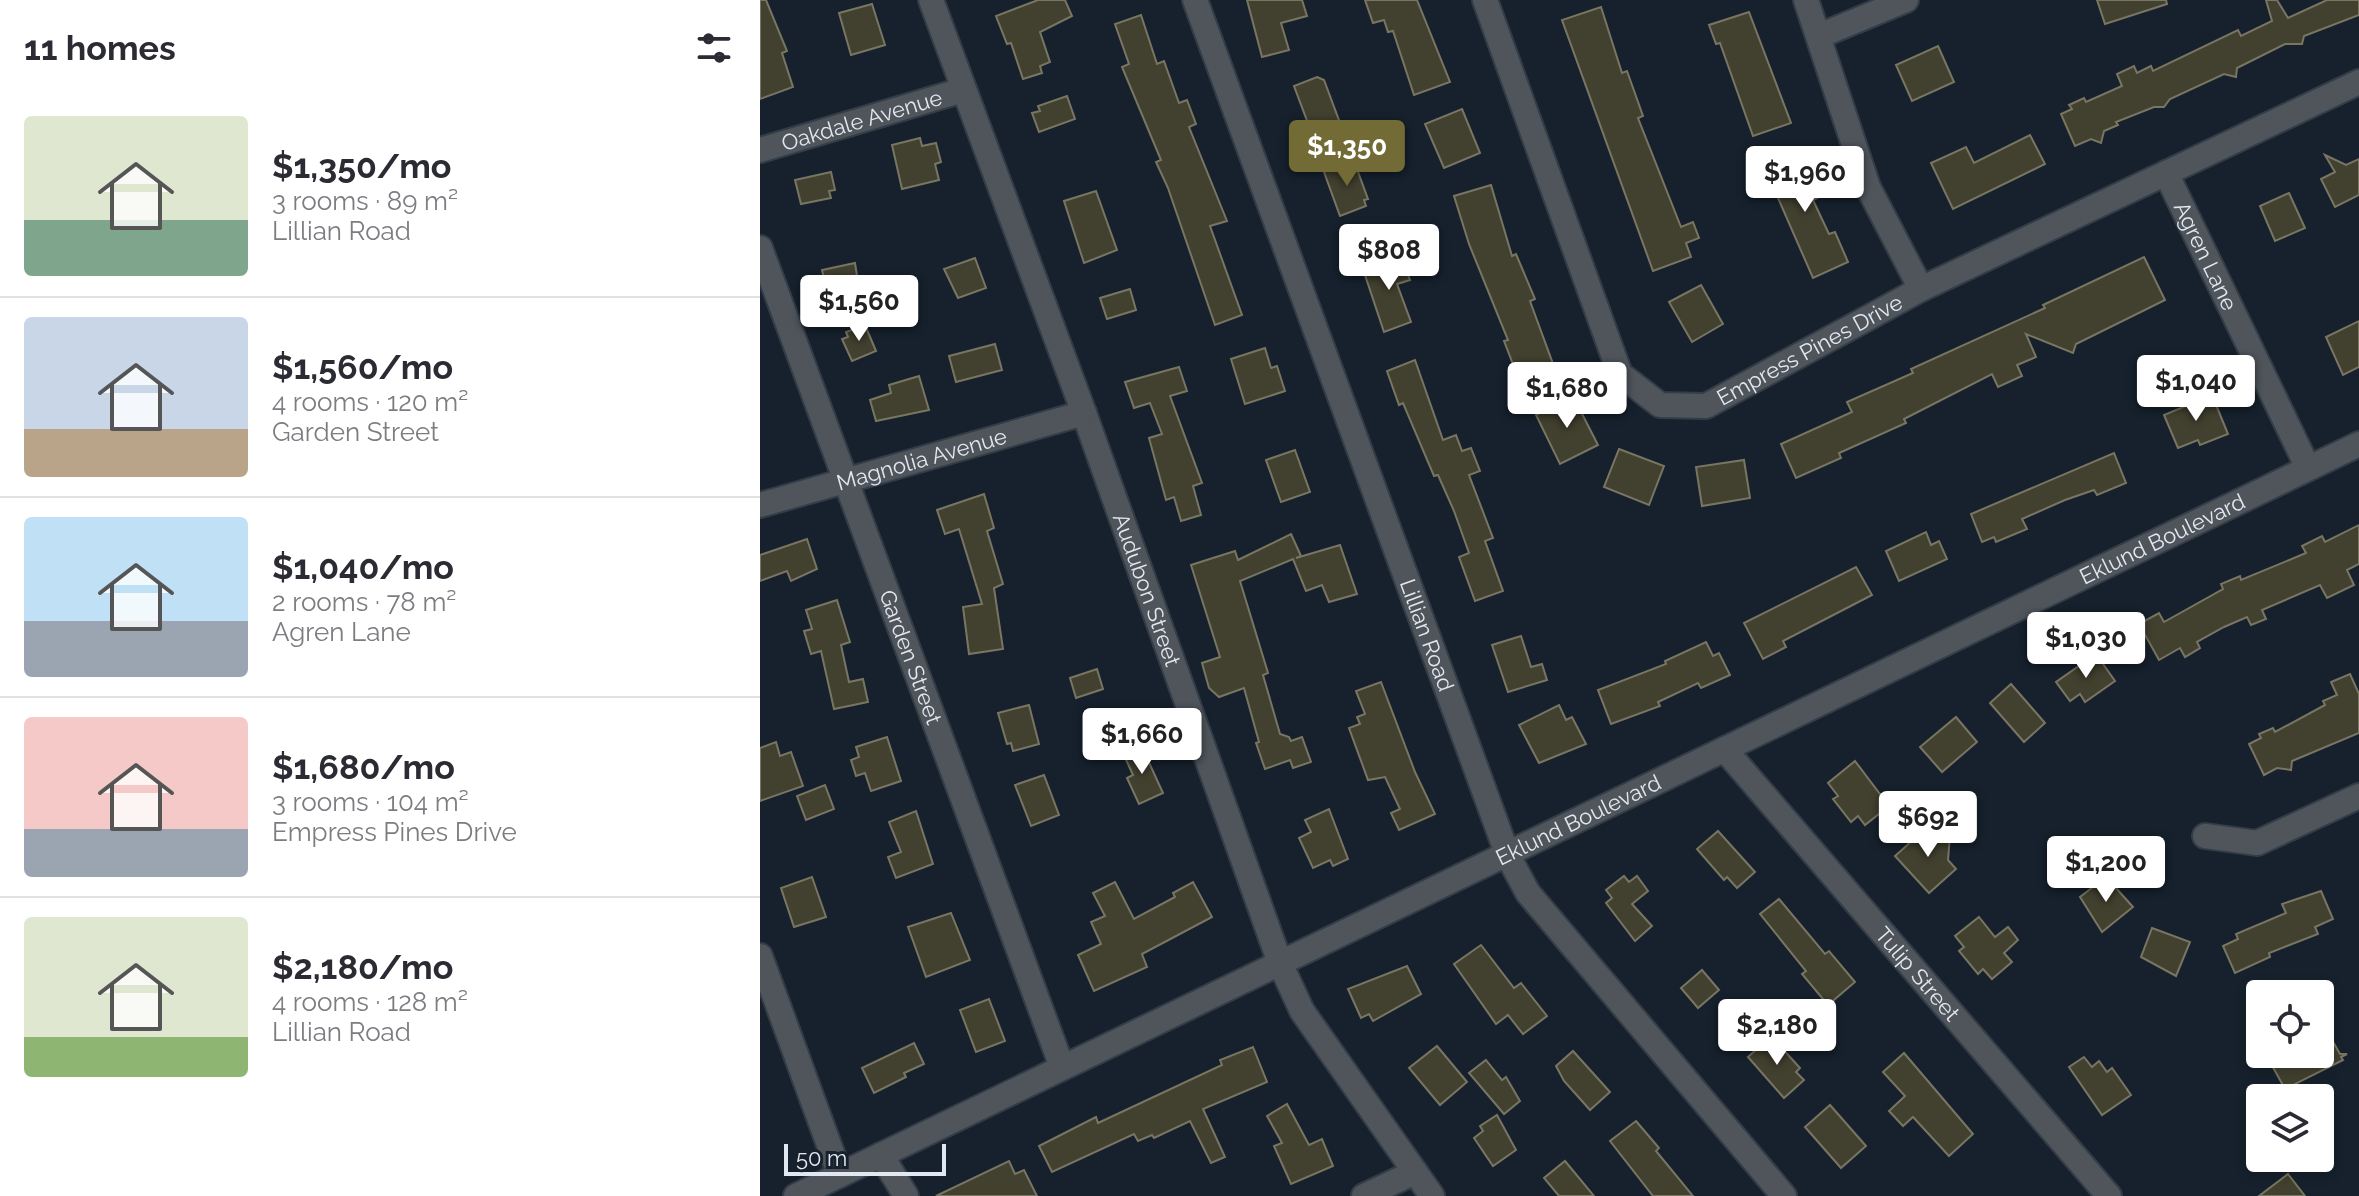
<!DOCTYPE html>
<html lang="en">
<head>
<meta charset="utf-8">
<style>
	body { margin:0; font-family:Raleway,sans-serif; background:#f2f2f3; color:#2b2b33; height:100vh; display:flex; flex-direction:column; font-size:30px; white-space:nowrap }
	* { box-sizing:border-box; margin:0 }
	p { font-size:26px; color:#7c7c81 }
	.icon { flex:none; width:44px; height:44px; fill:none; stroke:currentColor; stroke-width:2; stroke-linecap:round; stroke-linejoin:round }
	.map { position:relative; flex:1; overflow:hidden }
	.drawer { display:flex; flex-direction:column; background:#fff; width:760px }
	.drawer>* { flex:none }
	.controls { position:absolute; left:1486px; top:980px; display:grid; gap:16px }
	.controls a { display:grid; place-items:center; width:88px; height:88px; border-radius:8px; background:#fff; box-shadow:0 4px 12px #0003; font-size:40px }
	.scale { position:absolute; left:24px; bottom:20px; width:162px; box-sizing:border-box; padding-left:8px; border:4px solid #e1e8f1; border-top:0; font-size:22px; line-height:28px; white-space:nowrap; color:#e1e8f1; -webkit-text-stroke:6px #16212d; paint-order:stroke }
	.price { position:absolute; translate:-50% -68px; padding:0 18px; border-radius:8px; background:#fff; color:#222; font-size:26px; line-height:52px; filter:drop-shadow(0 2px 4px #0008) }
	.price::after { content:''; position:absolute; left:50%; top:48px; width:24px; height:18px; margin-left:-12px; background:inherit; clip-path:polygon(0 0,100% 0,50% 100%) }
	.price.active { background:#726b36; color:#fff }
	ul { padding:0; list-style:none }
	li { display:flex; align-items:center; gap:24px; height:200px; padding:0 24px }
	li+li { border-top:2px solid #e1e1e2 }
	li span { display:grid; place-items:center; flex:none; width:224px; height:160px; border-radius:8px; color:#555 }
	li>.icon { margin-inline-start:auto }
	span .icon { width:96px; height:96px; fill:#fffc; stroke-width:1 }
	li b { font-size:34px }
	h2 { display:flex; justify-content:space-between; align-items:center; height:96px; padding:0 24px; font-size:34px }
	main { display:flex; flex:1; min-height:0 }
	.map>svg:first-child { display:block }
	.building { fill:#42402f; stroke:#787663; stroke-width:2 }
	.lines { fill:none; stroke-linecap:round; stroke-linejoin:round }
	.minor-casing { stroke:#323d48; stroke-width:28 }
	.minor { stroke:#4f555b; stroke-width:24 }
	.labels { text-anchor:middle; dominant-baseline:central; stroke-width:6; stroke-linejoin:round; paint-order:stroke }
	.street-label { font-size:22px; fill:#e1e8f1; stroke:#16212d }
</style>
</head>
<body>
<main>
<section class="drawer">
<h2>11 homes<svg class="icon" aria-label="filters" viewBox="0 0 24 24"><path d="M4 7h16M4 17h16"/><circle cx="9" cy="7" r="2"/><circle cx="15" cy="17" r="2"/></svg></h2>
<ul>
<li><span style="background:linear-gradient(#dfe7d0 65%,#7fa58c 0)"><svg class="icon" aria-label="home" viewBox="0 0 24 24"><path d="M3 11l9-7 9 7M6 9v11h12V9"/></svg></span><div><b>$1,350/mo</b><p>3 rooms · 89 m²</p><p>Lillian Road</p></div></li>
<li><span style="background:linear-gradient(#c9d6e8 70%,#b9a48a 0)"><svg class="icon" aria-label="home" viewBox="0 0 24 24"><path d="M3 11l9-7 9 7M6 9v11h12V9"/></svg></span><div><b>$1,560/mo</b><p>4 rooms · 120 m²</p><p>Garden Street</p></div></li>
<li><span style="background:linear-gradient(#bfe0f5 65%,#9aa5b1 0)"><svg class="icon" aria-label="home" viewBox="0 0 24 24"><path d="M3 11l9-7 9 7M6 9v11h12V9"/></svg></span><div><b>$1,040/mo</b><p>2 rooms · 78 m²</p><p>Agren Lane</p></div></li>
<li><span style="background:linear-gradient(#f6c9c9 70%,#9aa5b1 0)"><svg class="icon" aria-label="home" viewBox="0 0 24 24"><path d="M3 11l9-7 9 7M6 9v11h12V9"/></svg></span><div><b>$1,680/mo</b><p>3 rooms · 104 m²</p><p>Empress Pines Drive</p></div></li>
<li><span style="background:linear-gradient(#dfe7d0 75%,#8fb573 0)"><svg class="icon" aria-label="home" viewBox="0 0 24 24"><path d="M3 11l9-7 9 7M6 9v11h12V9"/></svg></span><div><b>$2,180/mo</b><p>4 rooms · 128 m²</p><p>Lillian Road</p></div></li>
</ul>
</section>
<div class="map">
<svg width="1599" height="1196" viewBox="0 0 1599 1196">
	<rect width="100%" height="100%" fill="#16212d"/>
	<g class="building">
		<polygon points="0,0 6,0 27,51 22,53 33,87 0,99"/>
		<polygon points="278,0 305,0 312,16 280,32 290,62 280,66 282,73 263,79 251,43 247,44 236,16"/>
		<polygon points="487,0 542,0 547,16 521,23 529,50 502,57"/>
		<polygon points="605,0 657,0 690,82 654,95 633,31 628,32 624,20 613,23"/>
		<polygon points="1337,0 1406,0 1407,4 1345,24"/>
		<polygon points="1506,0 1517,0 1528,18 1567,0 1599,0 1599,15 1544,36 1542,44 1525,44 1477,68 1476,77 1464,74 1410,99 1404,107 1394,107 1356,122 1358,125 1344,131 1341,143 1331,139 1315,146 1301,114 1312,109 1309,105 1324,98 1326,102 1362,86 1357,74 1374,66 1377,73 1391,66 1393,71 1478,30 1481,36 1512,21"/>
		<polygon points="112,4 125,45 91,55 79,13"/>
		<polygon points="841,7 862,73 867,71 883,116 878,118 921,227 933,222 939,238 926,243 931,257 893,271 802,20"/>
		<polygon points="989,12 1031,123 993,136 960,43 956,44 949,25"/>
		<polygon points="381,15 397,64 404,61 419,103 427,100 436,124 429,127 467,221 450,226 482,315 455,325 408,188 396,162 401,160 362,67 369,64 355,24"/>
		<polygon points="1178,46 1194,82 1152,101 1136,65"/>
		<polygon points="557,77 564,80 583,131 555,142 534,86"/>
		<polygon points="307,96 315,119 279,132 272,113 280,111 278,106"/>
		<polygon points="702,109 720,153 684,168 665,124"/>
		<polygon points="1270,135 1285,164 1193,209 1171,163 1206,147 1214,163"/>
		<polygon points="160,138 162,146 176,143 181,162 175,164 179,180 142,189 132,145"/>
		<polygon points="1042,152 1059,197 1053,200 1069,234 1075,232 1088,262 1053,278 1004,166"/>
		<polygon points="1565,155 1586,165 1599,159 1599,195 1575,207 1561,179 1575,172"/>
		<polygon points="594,161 608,199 604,200 606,206 580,216 564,172"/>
		<polygon points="71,172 75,190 69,191 71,198 41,204 35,180"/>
		<polygon points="731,185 752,256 756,254 775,299 770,301 796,372 761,385 744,341 748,340 709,244 694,196"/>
		<polygon points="336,191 357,250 324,263 304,201"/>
		<polygon points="1529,193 1545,228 1515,241 1500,206"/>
		<polygon points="641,256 650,280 637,284 651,322 624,332 603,269"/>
		<polygon points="1384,257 1405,300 1316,344 1313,353 1266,334 1276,357 1257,365 1262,376 1238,387 1232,374 1144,419 1146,423 1079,453 1081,458 1036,478 1021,444 1092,412 1087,402 1153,373 1151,369 1285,308 1283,305"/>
		<polygon points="215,258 226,288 198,298 184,269"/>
		<polygon points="95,263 99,289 68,295 62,270"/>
		<polygon points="941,285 963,324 932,342 909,302"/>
		<polygon points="370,289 376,310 347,319 340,298"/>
		<polygon points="1599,321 1599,367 1583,375 1566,337"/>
		<polygon points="105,325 116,351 92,361 82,339 88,337 86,332"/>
		<polygon points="235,344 242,370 196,382 189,356"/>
		<polygon points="505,348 511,368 517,366 525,391 485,404 471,359"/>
		<polygon points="655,360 683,440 696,435 702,451 711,448 720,471 709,475 733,538 725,541 743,591 715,601 699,557 709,553 694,511 678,475 674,476 643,403 639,405 627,371"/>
		<polygon points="419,367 427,391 410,396 442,483 433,486 441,515 421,521 414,497 406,500 389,438 402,434 390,403 374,408 365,382"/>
		<polygon points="159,376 169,410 116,421 110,400 131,393 129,385"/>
		<polygon points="1452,395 1468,434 1440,445 1438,440 1418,448 1404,415"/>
		<polygon points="813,396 838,445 800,464 776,415"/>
		<polygon points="859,449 904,466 889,505 844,487"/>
		<polygon points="535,450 550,492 521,502 506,460"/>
		<polygon points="1354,453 1366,483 1337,495 1334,490 1305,500 1262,519 1267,529 1236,542 1234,537 1222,542 1211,514"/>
		<polygon points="984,460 990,498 942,506 936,467"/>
		<polygon points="224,494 234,528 227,531 243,584 234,588 243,649 209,654 203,607 222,604 199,529 185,534 177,510"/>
		<polygon points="1599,525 1599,564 1587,570 1594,585 1567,598 1560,585 1502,610 1506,619 1491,625 1487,617 1464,627 1437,642 1440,648 1425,657 1420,648 1399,660 1379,624 1399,613 1404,622 1463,589 1461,584 1480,576 1481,580 1546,553 1542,546 1562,536 1565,542"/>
		<polygon points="1166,532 1171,545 1179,541 1187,559 1139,581 1126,551"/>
		<polygon points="531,534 541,556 536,558 580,545 597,594 569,602 562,585 546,591 533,559 480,581 508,673 503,675 520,734 529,737 531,741 542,737 551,762 533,768 530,760 505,769 496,743 499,742 484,688 459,697 449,688 442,663 460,657 431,565 475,551 478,560"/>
		<polygon points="47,539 57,569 31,581 27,571 0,581 0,555"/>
		<polygon points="1096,567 1112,595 1023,641 1026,647 1003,659 984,623"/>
		<polygon points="77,600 90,642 81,645 89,682 103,679 108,702 74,709 61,651 51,654 44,631 52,629 46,610"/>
		<polygon points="761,636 771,667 782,664 787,680 748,692 732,645"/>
		<polygon points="946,642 953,656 959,653 970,675 941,688 938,683 898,702 900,706 851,724 838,690 906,664 905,661"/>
		<polygon points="1336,654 1355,681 1325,702 1320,694 1310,701 1296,682"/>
		<polygon points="337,669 343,689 316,698 310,678"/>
		<polygon points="1590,674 1599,694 1599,733 1532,761 1531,770 1517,768 1504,775 1489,744 1501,738 1499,734 1513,728 1515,732 1565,705 1563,701 1577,695 1571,682"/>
		<polygon points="621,682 655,772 675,814 639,830 631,813 640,809 625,777 608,780 589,728 600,724 597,717 605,714 596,691"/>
		<polygon points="1251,684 1285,723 1264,742 1230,703"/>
		<polygon points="269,705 279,744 253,751 251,743 247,744 238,713"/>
		<polygon points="799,705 806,720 812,717 826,744 779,763 759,725"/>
		<polygon points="1196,717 1217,742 1182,772 1160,747"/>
		<polygon points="127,737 141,781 111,791 105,773 96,776 91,760 99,757 96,747"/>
		<polygon points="16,742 20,756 31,752 43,786 0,801 0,748"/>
		<polygon points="381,745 403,793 379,804 367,778 373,775 363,753"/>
		<polygon points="1095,761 1129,806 1105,825 1098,816 1091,822 1073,799 1078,796 1068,783"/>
		<polygon points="284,775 299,815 271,826 255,785"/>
		<polygon points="65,785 74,809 46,820 37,796"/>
		<polygon points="569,809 588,859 573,866 570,860 553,868 539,838 551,832 545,820"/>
		<polygon points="156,811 173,864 136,878 128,857 141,852 129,822"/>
		<polygon points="1172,823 1172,836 1190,835 1188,860 1196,869 1169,893 1135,856"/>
		<polygon points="958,831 995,872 977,888 967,877 964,880 937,849"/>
		<polygon points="864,876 869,882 877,876 888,891 872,904 892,926 875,941 846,903 852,898 846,890"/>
		<polygon points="52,877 66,917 34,927 21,888"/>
		<polygon points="1346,877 1373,907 1342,932 1320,897"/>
		<polygon points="355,882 374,919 415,897 413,893 433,882 452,917 382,954 387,967 334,991 318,955 341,944 331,922 345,916 333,893"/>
		<polygon points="1561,891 1573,919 1555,927 1558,934 1509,953 1510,957 1475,973 1463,946 1478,939 1476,934 1526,913 1522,904"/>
		<polygon points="1019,899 1065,954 1069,951 1095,982 1068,1005 1042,974 1046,971 1000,914"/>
		<polygon points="191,913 210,960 166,977 148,927"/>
		<polygon points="1219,917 1235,937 1248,927 1258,940 1244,953 1252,962 1232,979 1223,969 1218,974 1199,951 1204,947 1195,936"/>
		<polygon points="1392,928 1430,942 1416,976 1381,957"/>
		<polygon points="721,945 754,988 761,983 787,1016 763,1034 748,1015 736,1024 694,964"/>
		<polygon points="647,966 661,994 613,1021 609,1014 601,1018 588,989"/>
		<polygon points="942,970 959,990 938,1008 921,988"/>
		<polygon points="229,999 245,1041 216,1052 200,1010"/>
		<polygon points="1560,1019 1580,1054 1587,1054 1581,1057 1583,1060 1525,1089 1510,1062 1525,1054 1560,1054"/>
		<polygon points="1011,1036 1040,1068 1036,1072 1044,1080 1024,1098 988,1057"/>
		<polygon points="154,1043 164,1064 144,1073 146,1077 114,1093 102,1068"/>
		<polygon points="677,1046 707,1082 680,1105 649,1068"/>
		<polygon points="493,1047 507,1082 443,1109 465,1157 451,1163 430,1121 394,1138 392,1135 378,1141 374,1134 292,1172 279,1146 336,1117 338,1123 462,1065 460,1060"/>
		<polygon points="813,1051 850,1092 830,1110 804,1081 796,1066"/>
		<polygon points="1144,1053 1213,1134 1189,1156 1153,1117 1143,1126 1129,1111 1145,1096 1123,1072"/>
		<polygon points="1324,1057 1332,1067 1339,1061 1347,1072 1352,1068 1371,1095 1342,1115 1309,1067"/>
		<polygon points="726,1060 742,1080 746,1077 760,1101 744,1114 709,1073"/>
		<polygon points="527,1104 549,1145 562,1139 573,1166 531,1184 514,1146 522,1143 507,1116"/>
		<polygon points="1070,1105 1106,1146 1081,1168 1045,1127"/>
		<polygon points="737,1115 756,1150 733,1166 714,1138 723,1131 720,1126"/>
		<polygon points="876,1121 899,1148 896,1151 933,1196 893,1196 850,1141"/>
		<polygon points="249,1161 255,1174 264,1170 277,1196 176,1196"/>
		<polygon points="805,1161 834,1196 799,1196 784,1178"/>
		<polygon points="1528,1174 1545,1196 1499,1196"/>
	</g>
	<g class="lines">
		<defs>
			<g id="minor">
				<path id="s1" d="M171,0l153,413 196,550 22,48 130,185"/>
				<path id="s2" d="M435,0l313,856 20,37 256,303"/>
				<path id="s3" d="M725,0l135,374 40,31 46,1 215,-117 438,-207"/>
				<polyline points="1046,0 1108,187 1161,289"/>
				<polyline points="1059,36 1146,0"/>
				<path id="s4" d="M0,150l203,-60"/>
				<path id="s5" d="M1406,173l142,295"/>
				<path id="s6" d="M0,248l302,819"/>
				<path id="s7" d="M0,505l324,-92"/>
				<path id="s8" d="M966,751l383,445"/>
				<polyline points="1445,836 1497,843 1599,796"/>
				<polyline points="0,956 80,1175"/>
				<polyline points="121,1155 146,1196"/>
				<path id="s9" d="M36,1196l1563,-752"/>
				<polyline points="604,1196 655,1172"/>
			</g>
		</defs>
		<use href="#minor" class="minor-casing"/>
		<use href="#minor" class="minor"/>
	</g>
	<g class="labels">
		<g class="street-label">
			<text stroke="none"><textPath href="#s4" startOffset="106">Oakdale Avenue</textPath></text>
			<text stroke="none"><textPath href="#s5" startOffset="92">Agren Lane</textPath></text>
			<text stroke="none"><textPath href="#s3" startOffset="612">Empress Pines Drive</textPath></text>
			<text stroke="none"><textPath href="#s7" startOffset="168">Magnolia Avenue</textPath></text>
			<text stroke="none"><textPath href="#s9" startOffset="1516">Eklund Boulevard</textPath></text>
			<text stroke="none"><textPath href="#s1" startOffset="628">Audubon Street</textPath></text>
			<text stroke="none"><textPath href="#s2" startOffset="676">Lillian Road</textPath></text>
			<text stroke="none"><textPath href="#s6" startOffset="436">Garden Street</textPath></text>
			<text stroke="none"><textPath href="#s9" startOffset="868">Eklund Boulevard</textPath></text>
			<text stroke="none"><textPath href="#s8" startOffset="294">Tulip Street</textPath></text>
		</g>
	</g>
</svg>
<div class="controls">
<a><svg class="icon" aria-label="locate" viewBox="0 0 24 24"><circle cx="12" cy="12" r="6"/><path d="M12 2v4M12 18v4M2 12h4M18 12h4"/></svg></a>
<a><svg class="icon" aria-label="layers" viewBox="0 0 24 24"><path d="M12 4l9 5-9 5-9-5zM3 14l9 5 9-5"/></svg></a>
</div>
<div class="scale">50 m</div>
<b class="price active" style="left:587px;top:188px">$1,350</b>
<b class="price" style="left:1045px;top:214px">$1,960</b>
<b class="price" style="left:629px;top:292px">$808</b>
<b class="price" style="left:99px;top:343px">$1,560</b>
<b class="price" style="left:1436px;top:423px">$1,040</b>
<b class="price" style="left:807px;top:430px">$1,680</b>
<b class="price" style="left:1326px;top:680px">$1,030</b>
<b class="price" style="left:382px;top:776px">$1,660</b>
<b class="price" style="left:1168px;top:859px">$692</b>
<b class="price" style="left:1346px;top:904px">$1,200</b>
<b class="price" style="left:1017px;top:1067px">$2,180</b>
</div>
</main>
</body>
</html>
